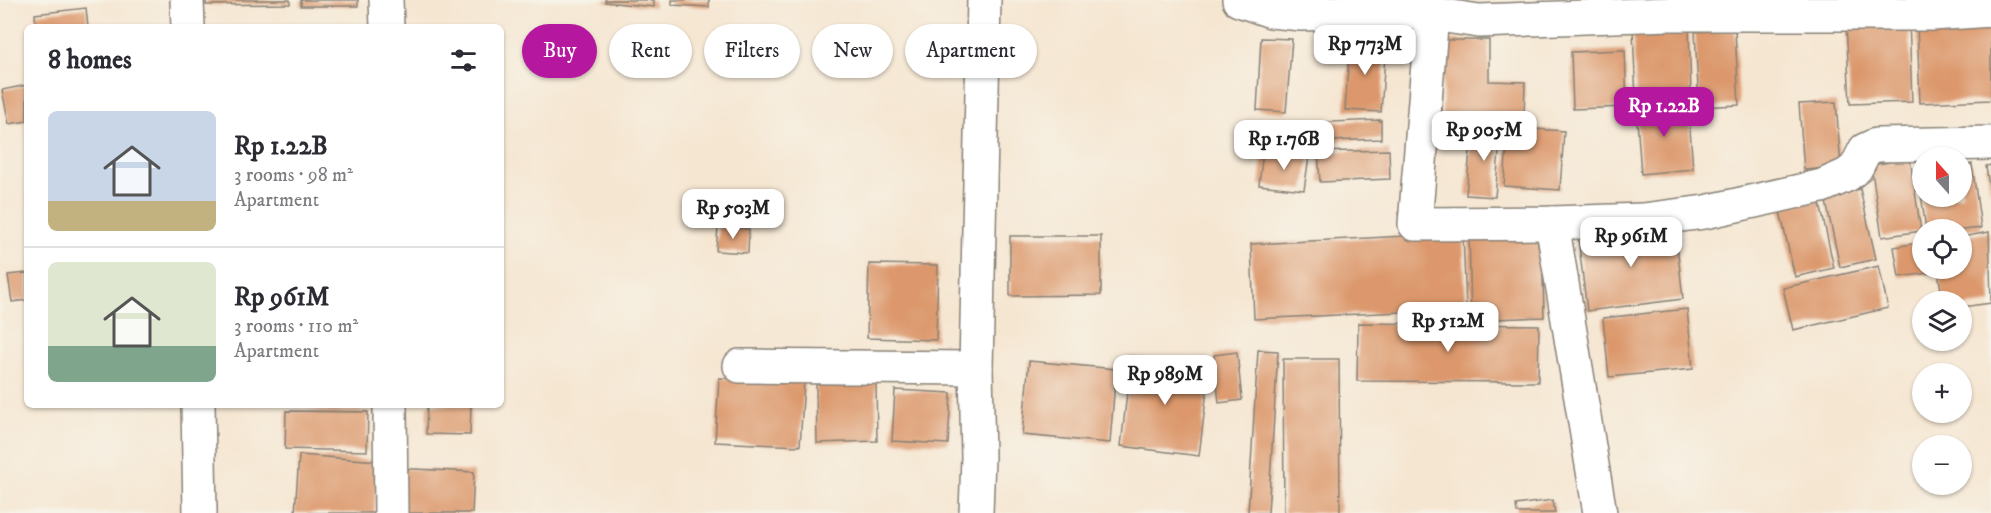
<!DOCTYPE html>
<html lang="en">
<head>
<meta charset="utf-8">
<style>
	body { margin:0; font-family:"IM FELL DW Pica",serif; background:#f2f2f3; color:#2b2b33; height:100vh; display:flex; flex-direction:column; font-size:22px; white-space:nowrap }
	* { box-sizing:border-box; margin:0 }
	p { font-size:20px; color:#7c7c81 }
	.icon { flex:none; width:33px; height:33px; fill:none; stroke:currentColor; stroke-width:2; stroke-linecap:round; stroke-linejoin:round }
	.map { position:relative; flex:1; overflow:hidden }
	.drawer { position:absolute; left:24px; top:24px; width:480px; height:384px; display:flex; flex-direction:column; background:#fff; border-radius:9px; box-shadow:0 2px 4px #0004 }
	.drawer>* { flex:none }
	.top-card { position:absolute; left:522px; top:24px; width:570px; height:54px; display:flex; gap:12px }
	.needle { width:39px; rotate:339deg }
	.buttons { position:absolute; left:1912px; top:147px; display:grid; gap:12px }
	.buttons a { display:grid; place-items:center; width:60px; height:60px; border-radius:50%; background:#fff; box-shadow:0 2px 4px #0004; font-size:30px }
	.price { position:absolute; translate:-50% -51px; padding:0 14px; border-radius:12px; background:#fff; color:#222; font-size:20px; line-height:39px; filter:drop-shadow(0 2px 3px #0008) }
	.price::after { content:''; position:absolute; left:50%; top:36px; width:18px; height:14px; margin-left:-9px; background:inherit; clip-path:polygon(0 0,100% 0,50% 100%) }
	.price.current { background:#b5179e; color:#fff }
	ul { padding:0; list-style:none }
	li { display:flex; align-items:center; gap:18px; height:150px; padding:0 24px }
	li+li { border-top:2px solid #e1e1e2 }
	li span { display:grid; place-items:center; flex:none; width:168px; height:120px; border-radius:9px; color:#555 }
	li>.icon { margin-inline-start:auto }
	span .icon { width:72px; height:72px; fill:#fffc; stroke-width:1 }
	li b { font-size:26px }
	h2 { display:flex; justify-content:space-between; align-items:center; height:72px; padding:0 24px; font-size:26px }
	.tag { padding:0 21px; border-radius:27px; background:#fff; box-shadow:0 2px 4px #0004; font-size:21px; line-height:54px }
	.tag.current { background:#b5179e; color:#fff }
	.map>svg:first-child { display:block }
	.building { fill:#dc986c }
	.lines { fill:none; stroke-linecap:round; stroke-linejoin:round }
	.street-casing { stroke:#888176; stroke-width:36 }
	.street { stroke:#fff; stroke-width:33 }
</style>
</head>
<body>
<div class="map">
<svg width="1991" height="513" viewBox="0 0 1991 513">
	<rect width="100%" height="100%" fill="#f7f3e8"/>
	<filter id="ink" filterUnits="userSpaceOnUse"><feTurbulence type="fractalNoise" baseFrequency=".0167" numOctaves="2"/><feDisplacementMap in="SourceGraphic" scale="12" xChannelSelector="R" yChannelSelector="G"/><feConvolveMatrix kernelMatrix="1 2 1 2 8 2 1 2 1" color-interpolation-filters="sRGB"/></filter>
	<filter id="wash" filterUnits="userSpaceOnUse"><feTurbulence type="fractalNoise" baseFrequency=".008" numOctaves="4" result="noise"/><feDisplacementMap in="SourceGraphic" scale="24" xChannelSelector="R" yChannelSelector="G"/><feGaussianBlur stdDeviation="1.35" result="paint"/><feColorMatrix in="noise" values="0 0 0 0 0 0 0 0 0 0 0 0 0 0 0 0 0 1.4 0 .05"/><feComposite in="paint" operator="in"/></filter>
	<g filter="url(#wash)">
		<rect width="100%" height="100%" fill="#f5e6d1"/>
		<g id="blocks">
			<g class="building">
				<polygon points="206,0 290,0 290,4 206,5"/>
				<rect x="301" y="0" width="57" height="6"/>
				<polygon points="605,0 654,0 654,7 605,2"/>
				<polygon points="672,0 709,0 709,7 672,5"/>
				<polygon points="86,8 88,27 36,27 35,14"/>
				<polygon points="1909,19 1912,102 1850,104 1846,22"/>
				<polygon points="1991,20 1991,100 1920,103 1917,23"/>
				<polygon points="1689,28 1691,96 1636,99 1633,30"/>
				<polygon points="1735,30 1739,105 1699,107 1695,32"/>
				<polygon points="1261,38 1292,39 1286,112 1257,110"/>
				<polygon points="1350,39 1386,42 1381,112 1345,110"/>
				<polygon points="1444,40 1489,40 1489,81 1525,82 1524,118 1442,116"/>
				<polygon points="1625,50 1627,107 1573,109 1571,52"/>
				<polygon points="27,85 27,121 9,124 2,90"/>
				<polygon points="1836,102 1841,167 1804,170 1799,104"/>
				<polygon points="1688,103 1693,169 1641,174 1636,107"/>
				<polygon points="1381,120 1381,139 1258,144 1258,125"/>
				<polygon points="1508,127 1564,131 1560,190 1504,186"/>
				<polygon points="1472,128 1501,129 1495,197 1466,195"/>
				<polygon points="1389,150 1390,179 1320,182 1318,152"/>
				<polygon points="1263,152 1309,157 1304,190 1259,185"/>
				<polygon points="1910,159 1921,231 1882,237 1871,165"/>
				<polygon points="1972,164 1981,228 1962,230 1926,230 1918,172 1923,171 1923,196 1962,196 1962,166"/>
				<polygon points="1991,165 1991,192 1990,193 1986,166"/>
				<polygon points="1860,189 1876,259 1840,267 1825,197"/>
				<polygon points="1819,199 1834,268 1795,277 1779,207"/>
				<polygon points="1675,226 1683,299 1587,311 1578,237"/>
				<polygon points="718,227 749,229 748,253 716,251"/>
				<polygon points="1542,231 1544,317 1471,320 1469,233"/>
				<polygon points="1989,232 1991,303 1962,307 1962,302 1943,302 1938,272 1899,277 1894,247 1923,242 1923,268 1962,268 1962,237"/>
				<polygon points="1463,233 1466,309 1254,319 1251,244"/>
				<polygon points="1010,236 1101,236 1101,295 1010,296"/>
				<polygon points="869,264 938,265 936,340 867,338"/>
				<polygon points="1879,266 1888,308 1793,330 1783,288"/>
				<polygon points="27,273 27,300 12,302 8,275"/>
				<polygon points="1687,309 1693,369 1609,377 1603,318"/>
				<polygon points="1358,323 1539,325 1538,382 1357,381"/>
				<polygon points="1258,350 1278,351 1268,513 1248,513"/>
				<polygon points="1237,352 1242,400 1219,403 1214,355"/>
				<polygon points="1131,357 1210,366 1199,456 1121,446"/>
				<polygon points="1283,359 1339,359 1340,513 1284,513"/>
				<polygon points="1029,361 1116,369 1110,443 1022,435"/>
				<polygon points="719,378 804,382 800,446 715,442"/>
				<polygon points="876,382 877,441 817,443 816,384"/>
				<polygon points="895,390 951,393 948,444 892,441"/>
				<polygon points="427,405 471,405 470,435 426,434"/>
				<polygon points="286,411 368,412 367,451 285,449"/>
				<polygon points="299,455 378,461 374,513 295,513"/>
				<polygon points="395,468 474,472 472,513 393,513"/>
				<polygon points="1553,500 1555,513 1517,513 1516,505"/>
			</g>
		</g>
	</g>
	<g filter="url(#ink)">
		<use href="#blocks" fill-opacity="0" stroke="#888176" stroke-width="1.5"/>
		<g class="lines">
			<defs>
				<g id="street">
					<polyline points="187,0 188,27"/>
					<polyline points="386,0 387,27"/>
					<polyline points="1239,0 1271,11 1302,14 1388,11 1432,14 1479,21 1670,14 1932,14 1991,10"/>
					<polyline points="1432,14 1415,224 1552,223 1643,220 1705,212 1822,186 1847,175 1856,168 1865,150 1876,145 1991,143"/>
					<polyline points="1552,223 1600,513"/>
					<polyline points="740,366 976,368"/>
					<polyline points="198,405 200,513"/>
					<polyline points="390,405 391,513"/>
					<polyline points="976,513 978,457 976,368 984,0"/>
				</g>
			</defs>
			<use href="#street" class="street-casing"/>
			<use href="#street" class="street"/>
		</g>
	</g>
</svg>
<div class="buttons">
<a><svg class="needle" viewBox="-14 -14 28 28"><path d="M0-13l5 13h-10z" fill="#e53935"/><path d="M0 13l5-13h-10z" fill="#7c7c81"/></svg></a>
<a><svg class="icon" aria-label="locate" viewBox="0 0 24 24"><circle cx="12" cy="12" r="6"/><path d="M12 2v4M12 18v4M2 12h4M18 12h4"/></svg></a>
<a><svg class="icon" aria-label="layers" viewBox="0 0 24 24"><path d="M12 4l9 5-9 5-9-5zM3 14l9 5 9-5"/></svg></a>
<a>+</a>
<a>−</a>
</div>
<b class="price" style="left:1365px;top:76px">Rp 773M</b>
<b class="price current" style="left:1664px;top:138px">Rp 1.22B</b>
<b class="price" style="left:1484px;top:162px">Rp 905M</b>
<b class="price" style="left:1284px;top:171px">Rp 1.76B</b>
<b class="price" style="left:733px;top:240px">Rp 503M</b>
<b class="price" style="left:1631px;top:268px">Rp 961M</b>
<b class="price" style="left:1448px;top:353px">Rp 512M</b>
<b class="price" style="left:1165px;top:406px">Rp 989M</b>
<div class="top-card">
<a class="tag current">Buy</a>
<a class="tag">Rent</a>
<a class="tag">Filters</a>
<a class="tag">New</a>
<a class="tag">Apartment</a>
</div>
<section class="drawer">
<h2>8 homes<svg class="icon" aria-label="filters" viewBox="0 0 24 24"><path d="M4 7h16M4 17h16"/><circle cx="9" cy="7" r="2"/><circle cx="15" cy="17" r="2"/></svg></h2>
<ul>
<li><span style="background:linear-gradient(#c9d6e8 75%,#c2b280 0)"><svg class="icon" aria-label="home" viewBox="0 0 24 24"><path d="M3 11l9-7 9 7M6 9v11h12V9"/></svg></span><div><b>Rp 1.22B</b><p>3 rooms · 98 m²</p><p>Apartment</p></div></li>
<li><span style="background:linear-gradient(#dfe7d0 70%,#7fa58c 0)"><svg class="icon" aria-label="home" viewBox="0 0 24 24"><path d="M3 11l9-7 9 7M6 9v11h12V9"/></svg></span><div><b>Rp 961M</b><p>3 rooms · 110 m²</p><p>Apartment</p></div></li>
</ul>
</section>
</div>
</body>
</html>
